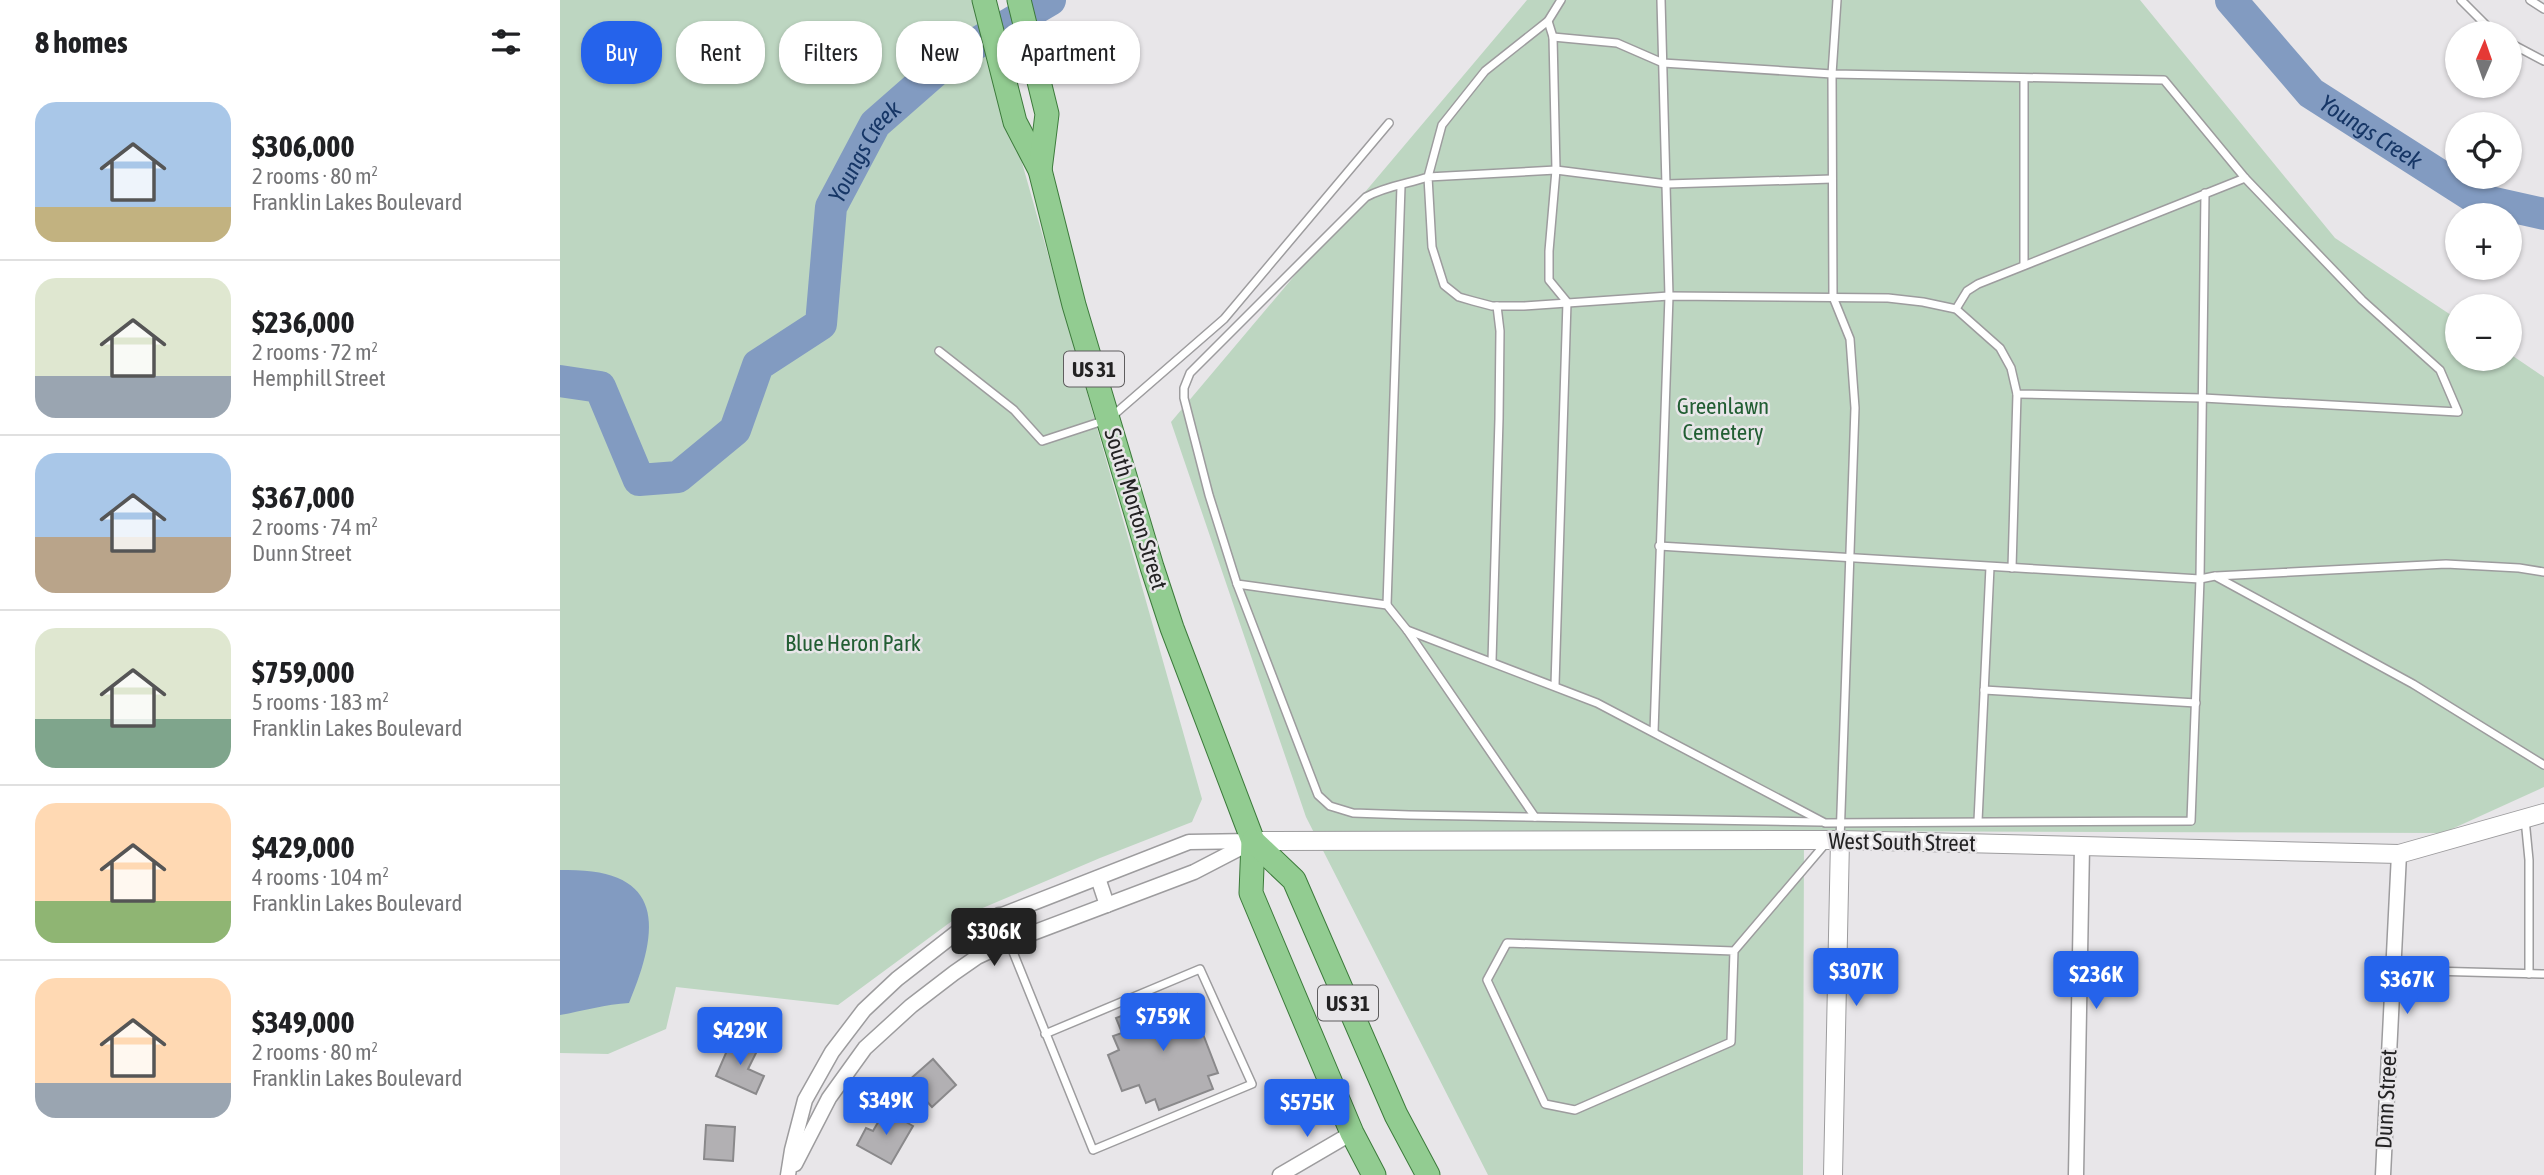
<!DOCTYPE html>
<html lang="en">
<head>
<meta charset="utf-8">
<style>
	body { margin:0; font-family:"Asap Condensed",sans-serif; background:#f6f6f6; color:#202124; height:100vh; display:flex; flex-direction:column; font-size:26px; white-space:nowrap }
	* { box-sizing:border-box; margin:0 }
	p { font-size:23px; color:#757577 }
	.icon { flex:none; width:38px; height:38px; fill:none; stroke:currentColor; stroke-width:2; stroke-linecap:round; stroke-linejoin:round }
	.map { position:relative; flex:1; overflow:hidden }
	.drawer { display:flex; flex-direction:column; background:#fff; width:560px }
	.drawer>* { flex:none }
	.guide { position:absolute; left:21px; top:21px; width:665px; height:63px; display:flex; gap:14px }
	.needle { width:46px; rotate:2deg }
	.buttons { position:absolute; left:1885px; top:21px; display:grid; gap:14px }
	.buttons a { display:grid; place-items:center; width:77px; height:77px; border-radius:50%; background:#fff; box-shadow:0 2px 5px #0004; font-size:35px }
	.price { position:absolute; translate:-50% -60px; padding:0 16px; border-radius:7px; background:#2563eb; color:#fff; font-size:23px; line-height:46px; filter:drop-shadow(0 2px 4px #0008) }
	.price::after { content:''; position:absolute; left:50%; top:42px; width:21px; height:16px; margin-left:-10px; background:inherit; clip-path:polygon(0 0,100% 0,50% 100%) }
	.price.current { background:#222; color:#fff }
	ul { padding:0; list-style:none }
	li { display:flex; align-items:center; gap:21px; height:175px; padding:0 35px }
	li+li { border-top:2px solid #e0e0e0 }
	li span { display:grid; place-items:center; flex:none; width:196px; height:140px; border-radius:21px; color:#555 }
	li>.icon { margin-inline-start:auto }
	span .icon { width:84px; height:84px; fill:#fffc; stroke-width:1 }
	li b { font-size:30px }
	h2 { display:flex; justify-content:space-between; align-items:center; height:84px; padding:0 35px; font-size:30px }
	.pill { padding:0 24px; border-radius:28px; background:#fff; box-shadow:0 2px 5px #0004; font-size:24px; line-height:63px }
	.pill.current { background:#2563eb; color:#fff }
	main { display:flex; flex:1; min-height:0 }
	.map>svg:first-child { display:block }
	.green { fill:#bdd6c1 }
	.water { fill:#829bc1 }
	.lines { fill:none; stroke-linecap:round; stroke-linejoin:round }
	.river { stroke:#829bc1; stroke-width:32 }
	.building { fill:#b2b0b3; stroke:#8a898b; stroke-width:2 }
	.service-casing { stroke:#9d9c9e; stroke-width:10 }
	.minor-casing { stroke:#9d9c9e; stroke-width:17 }
	.tertiary-casing { stroke:#9d9c9e; stroke-width:20 }
	.primary-casing { stroke:#3c7a3b; stroke-width:25 }
	.service { stroke:#fff; stroke-width:7 }
	.minor { stroke:#fff; stroke-width:14 }
	.tertiary { stroke:#fff; stroke-width:18 }
	.primary { stroke:#92cc91; stroke-width:23 }
	.labels { text-anchor:middle; dominant-baseline:central; stroke-width:5; stroke-linejoin:round; paint-order:stroke }
	.shield { fill:#e8e6e9; stroke:#5e5d5e; stroke-width:2 }
	.shield-label { font-size:21px; font-weight:bold; fill:#232223 }
	.park-label { font-size:23px; fill:#225e33; stroke:#e8e6e9 }
	.street-label { font-size:23px; fill:#232223; stroke:#e8e6e9 }
	.water-label { font-size:24px; font-style:italic; fill:#163666; stroke:#e8e6e9 }
</style>
</head>
<body>
<main>
<section class="drawer">
<h2>8 homes<svg class="icon" aria-label="filters" viewBox="0 0 24 24"><path d="M4 7h16M4 17h16"/><circle cx="9" cy="7" r="2"/><circle cx="15" cy="17" r="2"/></svg></h2>
<ul>
<li><span style="background:linear-gradient(#a9c7e8 75%,#c2b280 0)"><svg class="icon" aria-label="home" viewBox="0 0 24 24"><path d="M3 11l9-7 9 7M6 9v11h12V9"/></svg></span><div><b>$306,000</b><p>2 rooms · 80 m²</p><p>Franklin Lakes Boulevard</p></div></li>
<li><span style="background:linear-gradient(#dfe7d0 70%,#9aa5b1 0)"><svg class="icon" aria-label="home" viewBox="0 0 24 24"><path d="M3 11l9-7 9 7M6 9v11h12V9"/></svg></span><div><b>$236,000</b><p>2 rooms · 72 m²</p><p>Hemphill Street</p></div></li>
<li><span style="background:linear-gradient(#a9c7e8 60%,#b9a48a 0)"><svg class="icon" aria-label="home" viewBox="0 0 24 24"><path d="M3 11l9-7 9 7M6 9v11h12V9"/></svg></span><div><b>$367,000</b><p>2 rooms · 74 m²</p><p>Dunn Street</p></div></li>
<li><span style="background:linear-gradient(#dfe7d0 65%,#7fa58c 0)"><svg class="icon" aria-label="home" viewBox="0 0 24 24"><path d="M3 11l9-7 9 7M6 9v11h12V9"/></svg></span><div><b>$759,000</b><p>5 rooms · 183 m²</p><p>Franklin Lakes Boulevard</p></div></li>
<li><span style="background:linear-gradient(#ffd9b3 70%,#8fb573 0)"><svg class="icon" aria-label="home" viewBox="0 0 24 24"><path d="M3 11l9-7 9 7M6 9v11h12V9"/></svg></span><div><b>$429,000</b><p>4 rooms · 104 m²</p><p>Franklin Lakes Boulevard</p></div></li>
<li><span style="background:linear-gradient(#ffd9b3 75%,#9aa5b1 0)"><svg class="icon" aria-label="home" viewBox="0 0 24 24"><path d="M3 11l9-7 9 7M6 9v11h12V9"/></svg></span><div><b>$349,000</b><p>2 rooms · 80 m²</p><p>Franklin Lakes Boulevard</p></div></li>
</ul>
</section>
<div class="map">
<svg width="1984" height="1175" viewBox="0 0 1984 1175">
	<rect width="100%" height="100%" fill="#e8e6e9"/>
	<g class="green">
		<polygon points="0,0 416,0 642,799 632,822 540,858 392,921 278,1005 116,987 106,1029 48,1054 0,1053"/>
		<polygon points="967,0 1580,0 1775,238 1897,319 1897,359 1950,359 1950,354 1984,377 1984,787 1883,833 1244,831 1243,1175 928,1175 746,817 611,422"/>
	</g>
	<path class="water" d="M0,870c104,-3 102,55 69,133 -23,1 -46,8 -69,12z"/>
	<g class="lines">
		<g class="river">
			<path id="s1" d="M1671,0l80,93 166,106 67,15"/>
			<path id="s2" d="M0,381l40,6 39,93 39,-3 57,-47 23,-65 63,-41 10,-117 44,-83 73,-64 102,-60"/>
		</g>
	</g>
	<g class="building">
		<polygon points="617,994 622,1006 631,1003 658,1073 648,1076 653,1089 599,1110 595,1099 586,1103 579,1085 562,1091 548,1055 559,1050 553,1036 562,1033 556,1018"/>
		<polygon points="172,1039 197,1051 188,1069 204,1076 196,1094 156,1076"/>
		<polygon points="373,1059 396,1085 372,1107 348,1081"/>
		<polygon points="325,1110 353,1126 331,1164 297,1145 306,1128 313,1131"/>
		<polygon points="146,1125 175,1127 173,1161 144,1159"/>
	</g>
	<g class="lines">
		<defs>
			<g id="service">
				<path d="M1001,0l-13,21 -63,50 -43,54 -14,52c-21,7 -42,9 -62,20l-176,176 -6,15v10l25,97 28,89 150,21 20,25 190,73 228,120 366,-2 9,-242 5,-386"/>
				<polyline points="1277,0 1272,74 1273,297 1290,339 1295,408 1280,840"/>
				<polyline points="1901,0 1934,33"/>
				<polyline points="1970,0 1984,9"/>
				<polyline points="988,21 993,37 996,170 989,251 989,280 1007,302 995,685"/>
				<polyline points="993,37 1057,43 1103,63 1272,74 1604,80 1685,178 1802,300 1880,370 1898,412 1643,398 1457,394 1451,368 1440,348 1396,309 1363,302 1328,298 1109,296 964,306 932,306 913,301 899,297 884,285 872,247 868,177 996,170 1107,184 1272,179"/>
				<polyline points="1950,43 1984,61"/>
				<polyline points="1464,265 1464,78"/>
				<polyline points="1396,309 1407,291 1418,284 1685,178"/>
				<polyline points="379,351 454,410 482,441 549,419 664,319 829,123"/>
				<polyline points="1099,546 1640,579 1655,576 1853,684 1984,765"/>
				<polyline points="1452,568 1457,394"/>
				<polyline points="1656,576 1886,564 1959,568 1984,572"/>
				<polyline points="677,584 758,795 770,806 793,813 849,815 1261,822"/>
				<polyline points="827,605 841,186"/>
				<polyline points="847,630 975,817"/>
				<polyline points="932,661 939,419 940,331 937,306"/>
				<polyline points="1424,690 1636,703"/>
				<polyline points="1094,732 1109,296 1101,0"/>
				<polyline points="1965,819 1969,860 1969,974"/>
				<polyline points="1418,821 1430,567"/>
				<polyline points="449,942 533,1150 692,1084 640,969 485,1034"/>
				<polyline points="1174,951 1171,1042 1015,1110 985,1104 927,980 947,943 1174,951 1266,843"/>
				<polyline points="1833,970 1984,974"/>
			</g>
			<g id="minor">
				<polyline points="538,878 547,905"/>
				<polyline points="439,915 449,942"/>
				<polyline points="235,1164 269,1098 305,1048 351,1006 394,973 417,957 449,942 634,872 688,844"/>
				<polyline points="228,1175 232,1150 245,1100 272,1052 304,1010 337,979 396,933 629,842 693,841"/>
				<polyline points="720,1175 792,1133"/>
				<polyline points="1516,1175 1522,846"/>
				<polyline points="1823,1175 1839,854"/>
			</g>
			<g id="tertiary">
				<polyline points="693,841 1280,840 1839,854 1984,813"/>
				<polyline points="1273,1175 1280,840"/>
			</g>
			<g id="primary">
				<polyline points="424,0 455,122 480,170 514,305 592,567 612,628 693,841 691,893 792,1133 814,1175"/>
				<polyline points="459,0 487,114 480,170"/>
				<polyline points="693,841 734,880 836,1115 868,1175"/>
			</g>
		</defs>
		<use href="#service" class="service-casing"/>
		<use href="#minor" class="minor-casing"/>
		<use href="#tertiary" class="tertiary-casing"/>
		<use href="#primary" class="primary-casing"/>
		<use href="#service" class="service"/>
		<use href="#minor" class="minor"/>
		<use href="#tertiary" class="tertiary"/>
		<use href="#primary" class="primary"/>
	</g>
	<g class="labels">
		<g class="shield">
			<rect x="504" y="351.5" width="60" height="35" rx="5"/>
			<rect x="758" y="985.5" width="60" height="35" rx="5"/>
		</g>
		<g class="shield-label">
			<text x="534" y="369">US 31</text>
			<text x="788" y="1003">US 31</text>
		</g>
		<g class="park-label">
			<text x="1163" y="406">Greenlawn<tspan x="1163" dy="26">Cemetery</tspan></text>
			<text x="293" y="643">Blue Heron Park</text>
		</g>
		<g class="street-label">
			<text transform="translate(576 509) rotate(73)">South Morton Street</text>
			<text transform="translate(1342 842) rotate(1)">West South Street</text>
			<text transform="translate(1826 1099) rotate(-87)">Dunn Street</text>
		</g>
		<g class="water-label">
			<text stroke="none"><textPath href="#s1" startOffset="194">Youngs Creek</textPath></text>
			<text stroke="none"><textPath href="#s2" startOffset="581">Youngs Creek</textPath></text>
		</g>
	</g>
</svg>
<div class="buttons">
<a><svg class="needle" viewBox="-14 -14 28 28"><path d="M0-13l5 13h-10z" fill="#e53935"/><path d="M0 13l5-13h-10z" fill="#757577"/></svg></a>
<a><svg class="icon" aria-label="locate" viewBox="0 0 24 24"><circle cx="12" cy="12" r="6"/><path d="M12 2v4M12 18v4M2 12h4M18 12h4"/></svg></a>
<a>+</a>
<a>−</a>
</div>
<b class="price current" style="left:434px;top:968px">$306K</b>
<b class="price" style="left:1296px;top:1008px">$307K</b>
<b class="price" style="left:1536px;top:1011px">$236K</b>
<b class="price" style="left:1847px;top:1016px">$367K</b>
<b class="price" style="left:603px;top:1053px">$759K</b>
<b class="price" style="left:180px;top:1067px">$429K</b>
<b class="price" style="left:326px;top:1137px">$349K</b>
<b class="price" style="left:747px;top:1139px">$575K</b>
<div class="guide">
<a class="pill current">Buy</a>
<a class="pill">Rent</a>
<a class="pill">Filters</a>
<a class="pill">New</a>
<a class="pill">Apartment</a>
</div>
</div>
</main>
</body>
</html>
